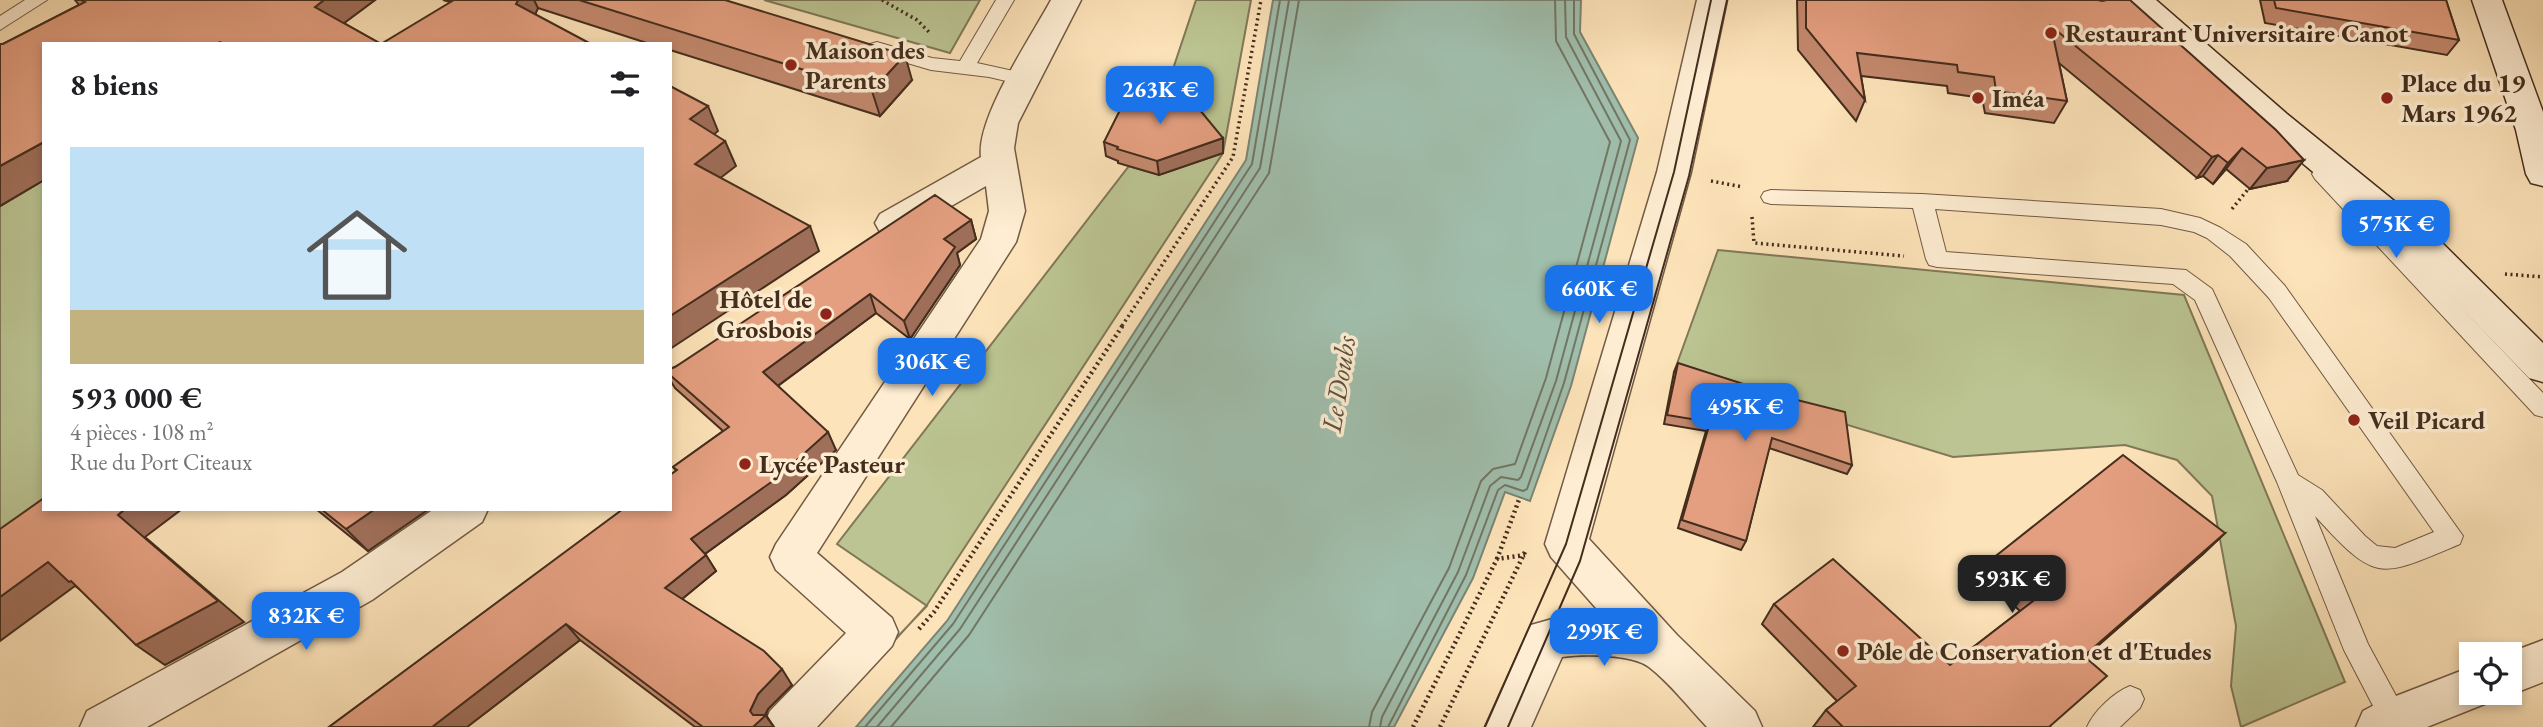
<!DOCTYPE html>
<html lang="fr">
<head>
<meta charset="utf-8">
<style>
	body { margin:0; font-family:"EB Garamond",serif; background:#f6f6f6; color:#202124; height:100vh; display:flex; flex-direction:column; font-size:26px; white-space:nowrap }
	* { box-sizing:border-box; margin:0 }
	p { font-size:23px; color:#757577 }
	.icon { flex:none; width:38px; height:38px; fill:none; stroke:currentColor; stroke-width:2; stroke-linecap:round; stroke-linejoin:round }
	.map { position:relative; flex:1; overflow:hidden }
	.panel { position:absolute; left:42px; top:42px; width:630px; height:469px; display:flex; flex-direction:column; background:#fff; border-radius:0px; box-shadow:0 4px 10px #0003 }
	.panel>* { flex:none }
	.buttons { position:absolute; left:2459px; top:642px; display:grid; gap:14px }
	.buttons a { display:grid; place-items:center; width:63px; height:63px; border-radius:0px; background:#fff; box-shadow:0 4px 10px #0003; font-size:35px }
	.price { position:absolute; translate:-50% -60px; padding:0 16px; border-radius:14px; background:#1a73e8; color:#fff; font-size:23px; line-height:46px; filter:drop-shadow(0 2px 4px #0008) }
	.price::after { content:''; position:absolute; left:50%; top:42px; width:21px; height:16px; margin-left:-10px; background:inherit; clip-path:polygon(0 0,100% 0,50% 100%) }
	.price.current { background:#222; color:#fff }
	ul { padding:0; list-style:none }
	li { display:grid; align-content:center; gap:14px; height:371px; padding:0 28px }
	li+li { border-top:2px solid #e0e0e0 }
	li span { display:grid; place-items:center; height:217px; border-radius:0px; color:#555 }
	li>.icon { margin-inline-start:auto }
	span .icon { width:126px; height:126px; fill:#fffc; stroke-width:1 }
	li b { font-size:30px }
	h2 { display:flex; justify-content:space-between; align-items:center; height:84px; padding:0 28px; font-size:30px }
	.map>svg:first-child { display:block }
	.green { fill:#bbc492; stroke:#807858; stroke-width:2 }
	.water { fill:#a0beac; stroke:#7b8473; stroke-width:2 }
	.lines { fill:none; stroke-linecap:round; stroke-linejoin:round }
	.shore { stroke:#727664; stroke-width:2 }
	.lane-casing { stroke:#725a44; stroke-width:2 }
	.street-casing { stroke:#725a44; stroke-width:3 }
	.secondary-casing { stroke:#442d1d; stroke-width:3 }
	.path-far1 { stroke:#442d1d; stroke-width:3.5; stroke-dasharray:2 3.5; stroke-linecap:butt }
	.path { stroke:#442d1d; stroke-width:4.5; stroke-dasharray:2 3.5; stroke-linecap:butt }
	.lane { fill:#feedd2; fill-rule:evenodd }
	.street { fill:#feedd2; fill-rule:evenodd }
	.secondary { fill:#feedd2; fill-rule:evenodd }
	.tram { stroke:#442d1d; stroke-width:2 }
	.wall { fill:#c4896e; stroke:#442d1d; stroke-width:2 }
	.shaded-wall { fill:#a06f5a; stroke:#442d1d; stroke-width:2 }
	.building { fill:#e49f80; stroke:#442d1d; stroke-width:2 }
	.poi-dot { fill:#8f2418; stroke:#feedd2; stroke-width:2.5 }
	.labels { text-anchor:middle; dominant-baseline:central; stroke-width:7; stroke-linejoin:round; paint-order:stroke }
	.poi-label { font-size:26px; font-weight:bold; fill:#442d1d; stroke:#feedd2; text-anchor:start }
	.water-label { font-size:28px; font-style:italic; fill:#5b5141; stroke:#feedd2 }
</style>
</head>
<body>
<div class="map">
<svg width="2543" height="727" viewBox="0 0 2543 727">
	<rect width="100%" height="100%" fill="#fde3b9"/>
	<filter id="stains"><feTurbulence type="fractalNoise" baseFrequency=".00286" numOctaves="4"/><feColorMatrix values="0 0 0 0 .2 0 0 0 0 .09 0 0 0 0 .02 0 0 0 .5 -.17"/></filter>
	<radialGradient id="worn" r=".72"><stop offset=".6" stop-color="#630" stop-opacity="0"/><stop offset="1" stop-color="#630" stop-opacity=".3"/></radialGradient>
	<g class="green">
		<polygon points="764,0 980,0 950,53"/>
		<polygon points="1196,0 1251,0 1223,153 927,605 816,727 811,727 927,606 837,544 1129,166 1159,175 1160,108"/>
		<polygon points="44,180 44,509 0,573 0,206"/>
		<polygon points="1718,250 2184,295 2345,682 2241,727 2231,686 2236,626 2212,496 2177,460 2125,445 1953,457 1674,372"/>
	</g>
	<polygon class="water" points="1273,0 1581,0 1580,32 1638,138 1571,386 1530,501 1505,492 1473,578 1394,727 856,727 947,621 1246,160"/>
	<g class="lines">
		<g class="shore">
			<polyline points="865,727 953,624 1252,164 1280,0"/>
			<polyline points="877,727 960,629 1260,168 1289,0"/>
			<polyline points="891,727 969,635 1269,173 1299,0"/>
			<polyline points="1369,727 1372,712 1449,568 1481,481 1493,469 1515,464 1546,378 1610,142 1556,41 1555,0"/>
			<polyline points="1380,727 1382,717 1458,572 1490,486 1501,477 1518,480 1521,477 1556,381 1621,141 1566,37 1565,0"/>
			<polyline points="1388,727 1466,575 1498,490 1505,485 1523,491 1527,489 1564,383 1630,140 1574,34 1574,0"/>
		</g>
		<defs>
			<g id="lane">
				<polygon points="25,0 47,0 0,30 0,16"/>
				<polygon points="996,0 1014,0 977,63 1031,75 1034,79 1031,83 1024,85 989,77 931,70 870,52 868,48 870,44 877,42 932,58 960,61"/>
				<polygon points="2322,167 2329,169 2543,393 2543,417 2535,415 2315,179 2312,174 2315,169"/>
				<path d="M1771,190l151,4 239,15 39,9 21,10 25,16 39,42 178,250 -3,8c-81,34 -83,40 -145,-28l53,128 40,74 -4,9h-20l-40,-77 -67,-168 -82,-182 -22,-16 -236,-17 -8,-2 -3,-6 -13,-51 -142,-4 -7,-2 -3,-5 3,-5zM1935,209l226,16 33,7 13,6 23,18 39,42 165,234 -39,16 -18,-2 -12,-10 -43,-46 -24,-15 -86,-186 -26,-19 -240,-18z"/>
				<path d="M2130,686l10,4 4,9 -4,9 -20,19h-33c7,-16 26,-34 43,-41z"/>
			</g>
			<g id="street">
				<path d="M1051,0h30l-63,123 -4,25 11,63 -9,31 -199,311 75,65 6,14 -6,14 -75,81h-54l7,-16 76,-78 -70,-63 -6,-13 6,-13 205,-305 8,-28 -3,-25 -80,46 -13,4 -13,-4 -5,-9 5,-9 101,-57c-5,-39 50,-120 70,-157z"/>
				<path d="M1697,0h30l-36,172 -102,367 88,96 78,76 7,16h-55c-17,-18 -38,-45 -58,-60 -18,-13 -65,-13 -87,-10l-31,70h-46l46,-102 32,-9h40l-52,-59 -6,-13 112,-372z"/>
				<polygon points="434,509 488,509 482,522 372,600 147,727 80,727 87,711 342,572"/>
				<polygon points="2543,640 2543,682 2510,695 2505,693 2510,693 2510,654 2506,654"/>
				<polygon points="2471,667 2471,693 2492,693 2487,703 2427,727 2356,727 2363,711 2378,703"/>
			</g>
			<g id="secondary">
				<polygon points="2122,0 2156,0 2287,114 2425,226 2543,343 2543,382 2529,378 2399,244 2263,130"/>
				<polygon points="2472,0 2502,0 2543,112 2543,186 2531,183 2526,174 2516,130"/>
			</g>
		</defs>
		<use href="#lane" class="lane-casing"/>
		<use href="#street" class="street-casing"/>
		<use href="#secondary" class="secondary-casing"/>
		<g class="path-far1">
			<polyline points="882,0 917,20 930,33"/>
			<polyline points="1711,181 1743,187"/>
			<polyline points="2232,209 2249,188"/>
			<polyline points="1752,217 1754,243 1904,256"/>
			<polyline points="2505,274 2543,277"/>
			<polyline points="1122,326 1233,157 1261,0"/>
		</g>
		<g class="path">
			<polyline points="1497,559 1520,497"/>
			<polyline points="919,629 934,612 1123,325"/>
			<polyline points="1413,727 1497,559 1525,555"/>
			<polyline points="1440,727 1525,552"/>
		</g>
		<use href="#lane" class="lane"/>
		<use href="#street" class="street"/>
		<use href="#secondary" class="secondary"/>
		<g class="tram">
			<polyline points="1485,727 1566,544 1674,172 1711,0"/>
			<polyline points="1508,727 1580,561 1689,176 1727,0"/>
		</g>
	</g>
	<g class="wall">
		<polygon points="75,0 375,0 344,23 381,44 44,44 44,180 0,206 0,44 3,44 79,5"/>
		<polygon points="443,0 725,0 912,80 880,116 670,50 670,44 650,44 538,8 535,14 450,2"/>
		<polygon points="1797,0 2098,0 2287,181 2250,189 2226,169 2213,184 2203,176 2197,178 2059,63 2067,101 2054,123 1985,113 1982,98 1948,93 1947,86 1861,76 1865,100 1856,121 1798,50"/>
		<polygon points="2260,0 2446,0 2459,40 2447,55 2265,23"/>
		<polygon points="1223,138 1223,153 1159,175 1118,163 1118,161 1106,156 1104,142"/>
		<polygon points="971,220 976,239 957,253 960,265 910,339 876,313 778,386 836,450 786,495 705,554 716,571 682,599 792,685 768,709 766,715 774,727 695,727 580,640 467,727 329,727 676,471 673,467 723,431 675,388 670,380 670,369 675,367"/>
		<polygon points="1678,363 1852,465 1847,474 1769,448 1746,541 1741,550 1678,528 1706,431 1664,424 1674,372"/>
		<polygon points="316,509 429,509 368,551"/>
		<polygon points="2225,533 2203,554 2085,657 2050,727 1813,727 1826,710 1837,701 1762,624 1774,604 1950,665 2020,611 1980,575 1997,555"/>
	</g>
	<g class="shaded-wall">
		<polygon points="324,0 375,0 332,32 315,7"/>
		<polygon points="518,0 534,0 538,8 529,29 516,4"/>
		<polygon points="905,55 912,80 880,116 872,91"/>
		<polygon points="708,106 718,131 702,144 690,119"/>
		<polygon points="1223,138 1223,153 1159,175 1157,161"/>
		<polygon points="725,141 736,166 706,189 695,164"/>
		<polygon points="44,142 44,180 0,206 0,166"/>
		<polygon points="2242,148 2226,169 2213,184 2228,163"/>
		<polygon points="2218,155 2203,176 2197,178 2212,157"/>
		<polygon points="2304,160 2287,181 2250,189 2267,168"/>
		<polygon points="971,220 976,239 957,253 960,265 910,339 904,321 944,239"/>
		<polygon points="810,226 819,251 670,349 670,316"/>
		<polygon points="870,294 876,313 772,390 763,372"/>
		<polygon points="828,432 836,450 786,495 702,556 691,539"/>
		<polygon points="125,509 182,509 145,537 244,622 165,665 136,645 118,515"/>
		<polygon points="375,509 429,509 368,551 346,529"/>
		<polygon points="2225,533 2203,554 2064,675 2084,656"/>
		<polygon points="706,555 716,571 676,604 665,588"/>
		<polygon points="48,562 99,603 75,586 0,641 0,597"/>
		<polygon points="566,624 580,640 467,727 432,727"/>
		<polygon points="782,669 792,685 768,709 765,715 774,727 753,727 750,711 758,694"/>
	</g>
	<g class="building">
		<polygon points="81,0 324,0 315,7 381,44 224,44 220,42 216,44 44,44 44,142 0,166 0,44 3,44 85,2"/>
		<polygon points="454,0 518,0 516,4 591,44 381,44"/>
		<polygon points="579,0 725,0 905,55 872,91"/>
		<polygon points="1806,0 2098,0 2102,1 2107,0 2130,0 2276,130 2304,160 2267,168 2242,148 2228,163 2218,155 2212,157 2051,26 2067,101 1996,91 1994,77 1958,72 1957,65 1857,53 1865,100 1806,28"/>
		<polygon points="2274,0 2446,0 2459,40 2276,8"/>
		<polygon points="670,86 708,106 690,119 725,141 695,164 810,226 670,316"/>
		<polygon points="1129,92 1190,98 1223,138 1157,161 1117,149 1118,147 1104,142"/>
		<polygon points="935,195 971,220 944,239 955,247 904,321 870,294 763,372 828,432 777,478 691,539 706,555 665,588 764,651 782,669 758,694 750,711 753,715 766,715 753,727 703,727 566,624 432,727 329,727 623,509 670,509 670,475 677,470 673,467 729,427 670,375 670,369 675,367"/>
		<polygon points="1678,363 1781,396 1845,412 1852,465 1772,438 1746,541 1682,520 1710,422 1667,415"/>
		<polygon points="2123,455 2225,533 2084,656 2107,676 2049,727 1843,727 1826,710 1856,686 1774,604 1833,559 1950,665 2042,594 1997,555"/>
		<polygon points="44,498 44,509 125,509 118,515 218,601 136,645 71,581 69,582 48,562 0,597 0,529"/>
		<polygon points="321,509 375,509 346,529"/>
	</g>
	<g class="poi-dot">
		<circle cx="2051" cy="33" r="7"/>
		<circle cx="791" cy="65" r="7"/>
		<circle cx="1978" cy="98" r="7"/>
		<circle cx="2387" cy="98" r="7"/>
		<circle cx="826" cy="314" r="7"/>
		<circle cx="2354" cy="420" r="7"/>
		<circle cx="745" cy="464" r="7"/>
		<circle cx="1843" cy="651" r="7"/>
	</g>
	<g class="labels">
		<g class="poi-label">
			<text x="2065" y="33">Restaurant Universitaire Canot</text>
			<text x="805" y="50">Maison des<tspan x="805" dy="30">Parents</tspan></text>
			<text x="2401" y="83">Place du 19<tspan x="2401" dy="30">Mars 1962</tspan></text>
			<text x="1992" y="98">Iméa</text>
			<text x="812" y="299" text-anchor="end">Hôtel de<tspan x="812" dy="30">Grosbois</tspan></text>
			<text x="2368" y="420">Veil Picard</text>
			<text x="759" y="464">Lycée Pasteur</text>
			<text x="1857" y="651">Pôle de Conservation et d'Etudes</text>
		</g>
		<g class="water-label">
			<text transform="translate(1338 384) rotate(-81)">Le Doubs</text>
		</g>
	</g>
	<rect width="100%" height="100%" filter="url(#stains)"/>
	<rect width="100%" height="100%" fill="url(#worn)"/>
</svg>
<div class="buttons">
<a><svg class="icon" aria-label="locate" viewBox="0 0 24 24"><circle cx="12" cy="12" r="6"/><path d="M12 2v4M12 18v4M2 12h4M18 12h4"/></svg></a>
</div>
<b class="price" style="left:1160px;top:126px">263K €</b>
<b class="price" style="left:2396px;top:260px">575K €</b>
<b class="price" style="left:1599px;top:325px">660K €</b>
<b class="price" style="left:932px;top:398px">306K €</b>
<b class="price" style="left:1745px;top:443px">495K €</b>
<b class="price current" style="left:2012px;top:615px">593K €</b>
<b class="price" style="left:306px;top:652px">832K €</b>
<b class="price" style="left:1604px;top:668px">299K €</b>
<section class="panel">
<h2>8 biens<svg class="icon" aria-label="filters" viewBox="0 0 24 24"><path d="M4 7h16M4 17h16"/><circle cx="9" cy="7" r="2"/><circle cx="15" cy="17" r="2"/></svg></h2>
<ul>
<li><span style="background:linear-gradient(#bfe0f5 75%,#c2b280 0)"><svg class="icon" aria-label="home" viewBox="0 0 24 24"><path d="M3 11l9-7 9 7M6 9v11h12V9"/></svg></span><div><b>593 000 €</b><p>4 pièces · 108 m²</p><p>Rue du Port Citeaux</p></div></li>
</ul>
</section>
</div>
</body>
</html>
